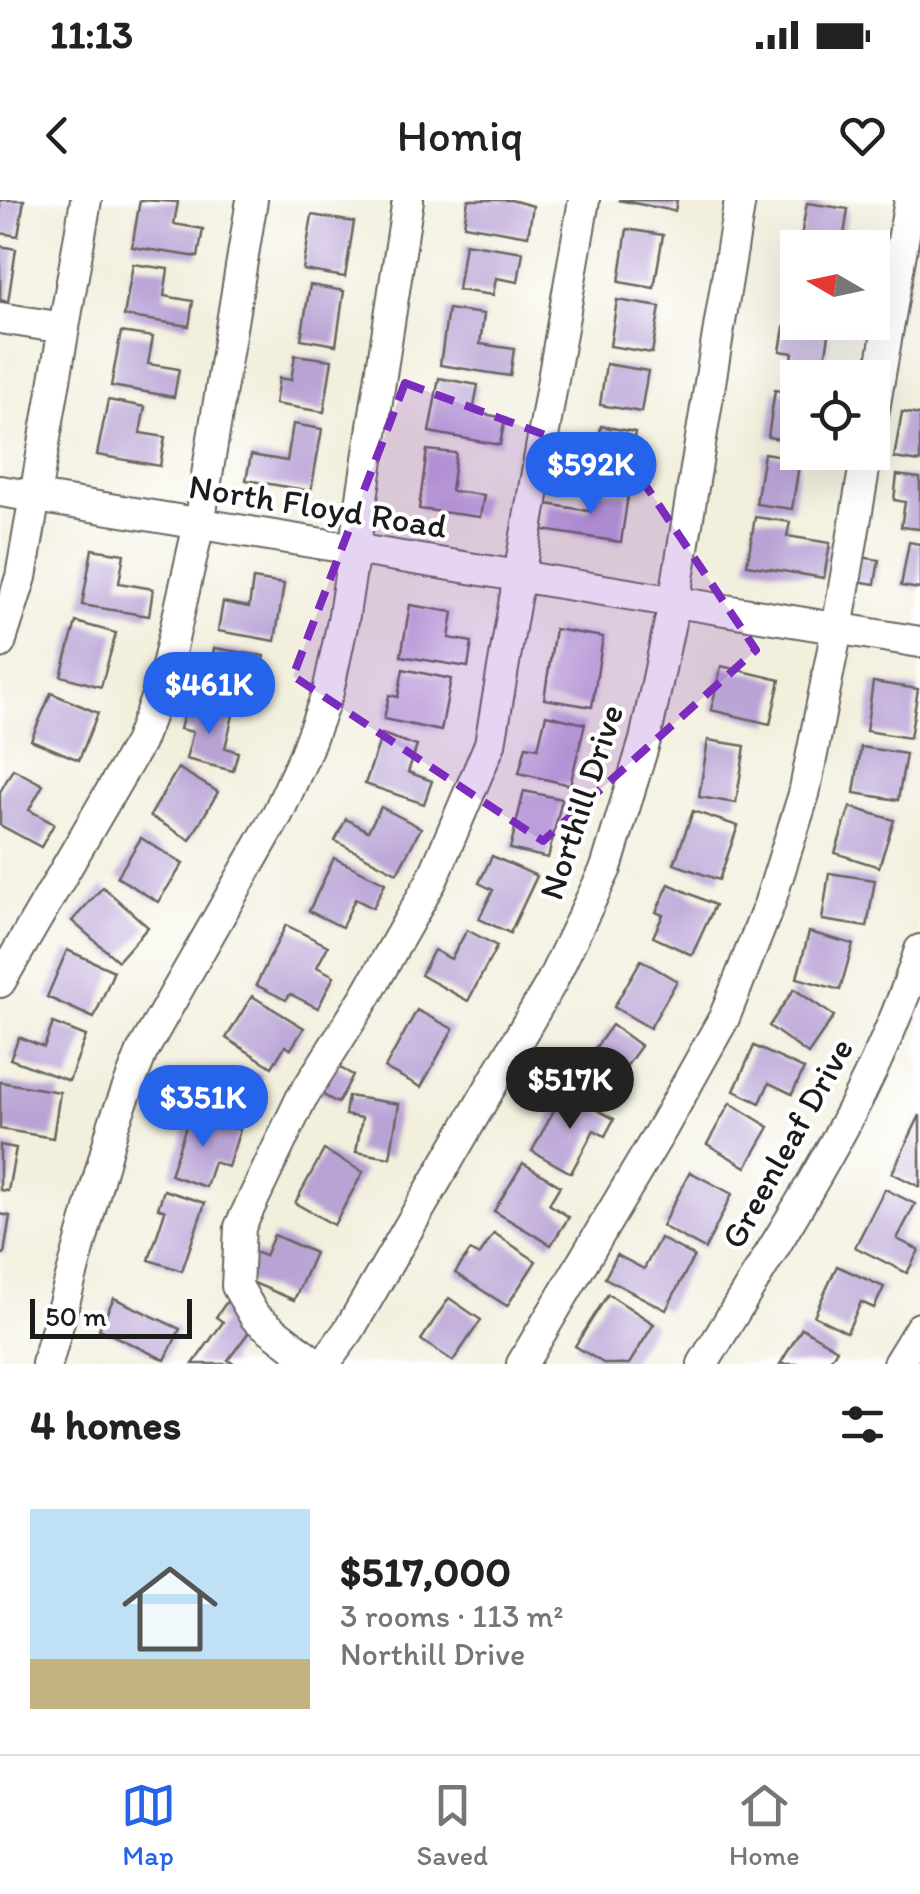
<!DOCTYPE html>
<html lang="en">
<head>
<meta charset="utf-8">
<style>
	body { margin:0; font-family:Itim,sans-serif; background:#f2f2f2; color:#222; height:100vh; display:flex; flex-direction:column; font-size:38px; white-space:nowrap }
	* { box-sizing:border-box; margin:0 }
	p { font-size:32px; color:#767676 }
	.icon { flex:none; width:55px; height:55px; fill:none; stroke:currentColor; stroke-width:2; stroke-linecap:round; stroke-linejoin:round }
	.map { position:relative; height:1164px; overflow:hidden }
	.sheet { display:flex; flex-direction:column; background:#fff; flex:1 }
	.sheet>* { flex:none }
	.needle { width:65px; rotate:279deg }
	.tools { position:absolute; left:780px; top:30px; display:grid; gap:20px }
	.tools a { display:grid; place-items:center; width:110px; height:110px; border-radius:0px; background:#fff; box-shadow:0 10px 40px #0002; font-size:50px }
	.scale { position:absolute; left:30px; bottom:25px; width:162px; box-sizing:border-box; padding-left:10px; border:5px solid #1c1c1c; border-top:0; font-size:28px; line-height:35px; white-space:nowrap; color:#1c1c1c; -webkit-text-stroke:8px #fff; paint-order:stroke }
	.price { position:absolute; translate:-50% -85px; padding:0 22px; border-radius:35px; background:#2563eb; color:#fff; font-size:32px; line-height:65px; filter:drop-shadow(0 2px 5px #0008) }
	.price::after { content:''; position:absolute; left:50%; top:60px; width:30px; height:22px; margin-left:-15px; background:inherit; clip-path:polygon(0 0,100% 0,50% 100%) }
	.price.selected { background:#222; color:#fff }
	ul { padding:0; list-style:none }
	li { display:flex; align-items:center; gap:30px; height:250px; padding:0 30px }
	li span { display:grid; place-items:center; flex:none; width:280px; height:200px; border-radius:0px; color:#555 }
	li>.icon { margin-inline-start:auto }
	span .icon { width:120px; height:120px; fill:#fffc; stroke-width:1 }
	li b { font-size:42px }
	h2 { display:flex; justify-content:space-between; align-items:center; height:120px; padding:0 30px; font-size:42px }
	.status { display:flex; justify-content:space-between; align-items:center; height:70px; padding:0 50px; background:#fff; direction:ltr }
	.status svg { height:28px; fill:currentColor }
	header { display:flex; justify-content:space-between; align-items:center; height:130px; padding:0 30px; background:#fff; font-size:45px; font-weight:600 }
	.tab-bar { display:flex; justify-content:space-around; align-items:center; height:140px; border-top:2px solid #e0e0e0; background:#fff; font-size:28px; color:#767676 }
	.tab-bar a { display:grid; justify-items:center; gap:5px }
	.tab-bar .selected { color:#2563eb }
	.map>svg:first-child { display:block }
	.building { fill:#b9a3d5 }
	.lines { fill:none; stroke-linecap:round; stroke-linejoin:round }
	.minor-casing { stroke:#676660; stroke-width:34 }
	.minor { stroke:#fff; stroke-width:30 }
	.marked { fill:#7b2cbf; fill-opacity:0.2; stroke:#7b2cbf; stroke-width:8; stroke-dasharray:20 12; stroke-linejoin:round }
	.labels { text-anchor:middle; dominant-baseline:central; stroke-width:8; stroke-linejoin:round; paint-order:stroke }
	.street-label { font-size:35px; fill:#1c1c1c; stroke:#fff }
</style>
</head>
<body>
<div class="status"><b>11:13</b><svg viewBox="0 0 49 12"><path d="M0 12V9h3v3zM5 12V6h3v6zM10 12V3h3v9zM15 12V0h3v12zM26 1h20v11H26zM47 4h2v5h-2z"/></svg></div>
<header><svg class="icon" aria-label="back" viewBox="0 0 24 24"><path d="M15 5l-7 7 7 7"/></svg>Homiq<svg class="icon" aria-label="heart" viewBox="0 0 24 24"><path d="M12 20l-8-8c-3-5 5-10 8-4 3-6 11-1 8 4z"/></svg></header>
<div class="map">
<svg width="920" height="1164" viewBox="0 0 920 1164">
	<rect width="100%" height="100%" fill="#fff"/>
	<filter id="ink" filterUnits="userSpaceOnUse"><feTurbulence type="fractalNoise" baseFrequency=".01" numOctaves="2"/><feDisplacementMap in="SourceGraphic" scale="20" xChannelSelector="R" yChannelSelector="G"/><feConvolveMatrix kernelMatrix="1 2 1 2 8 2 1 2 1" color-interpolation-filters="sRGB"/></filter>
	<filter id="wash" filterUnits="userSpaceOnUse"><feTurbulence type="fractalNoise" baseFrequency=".0048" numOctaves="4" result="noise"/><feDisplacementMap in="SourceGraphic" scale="40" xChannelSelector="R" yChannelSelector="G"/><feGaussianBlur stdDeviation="2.25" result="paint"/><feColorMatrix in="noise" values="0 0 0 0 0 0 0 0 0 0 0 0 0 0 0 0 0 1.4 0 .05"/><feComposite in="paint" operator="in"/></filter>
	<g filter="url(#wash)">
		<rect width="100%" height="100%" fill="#f2efdd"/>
		<g id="blocks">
			<g class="building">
				<polygon points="0,0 24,0 18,36 0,33"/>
				<polygon points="140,0 178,2 174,24 203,29 198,57 132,47"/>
				<polygon points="468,0 511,0 533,6 528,36 464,25"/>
				<polygon points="618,0 677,0 675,11"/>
				<polygon points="807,3 848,9 842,48 799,48"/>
				<polygon points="312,15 354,22 345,77 303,70"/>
				<polygon points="627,29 663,35 654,88 619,82"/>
				<polygon points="465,43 523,52 518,82 496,78 493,95 458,90"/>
				<polygon points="0,46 16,49 8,102 0,100"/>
				<polygon points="133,64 168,69 164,96 193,101 189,126 124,116"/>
				<polygon points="793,67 798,67 798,116 786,115"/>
				<polygon points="310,85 344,91 336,145 301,139"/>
				<polygon points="617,100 660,107 652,153 610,146"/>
				<polygon points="448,109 484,114 480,144 514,149 510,176 440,165"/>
				<polygon points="784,127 829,135 822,178 788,180 793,153 780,151"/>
				<polygon points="121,132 153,137 148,164 179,169 174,197 111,186"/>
				<polygon points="295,155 332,160 324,212 275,204 279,178 291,180"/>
				<polygon points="606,164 648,171 641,212 600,205"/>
				<polygon points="439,178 478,185 473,212 505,218 500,245 429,232"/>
				<polygon points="775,190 798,194 798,242 768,237"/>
				<polygon points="108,200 145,207 140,233 165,237 160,266 97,255"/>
				<polygon points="902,212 920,215 920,262 894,258"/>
				<polygon points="293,224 322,229 311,291 246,280 251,255 287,261"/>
				<polygon points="601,226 635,232 628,276 594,271"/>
				<polygon points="427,250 456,253 451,291 484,295 480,317 419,309"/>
				<polygon points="764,253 800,259 792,309 756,304"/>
				<polygon points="897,275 920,278 920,329 901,327 905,302 894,300"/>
				<polygon points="592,289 628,295 621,342 543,330 547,304 589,311"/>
				<polygon points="755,317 790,322 787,336 830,343 824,378 747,365"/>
				<polygon points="909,342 920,344 920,389 901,386"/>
				<polygon points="92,349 124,354 119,383 153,389 149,416 82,405"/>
				<polygon points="855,356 879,360 875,384 851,380"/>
				<polygon points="253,379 284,384 275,441 218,431 223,402 249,407"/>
				<polygon points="410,405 453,412 449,438 472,442 468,467 401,456"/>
				<polygon points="76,422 116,433 101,487 61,476"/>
				<polygon points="555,429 603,437 592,507 544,499"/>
				<polygon points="214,448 264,456 256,506 206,498"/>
				<polygon points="721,466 780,480 770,524 711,510"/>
				<polygon points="403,469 451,479 441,531 384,519 389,495 398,497"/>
				<polygon points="873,482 918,489 910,538 866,531"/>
				<polygon points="51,493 98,513 79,560 31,540"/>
				<polygon points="187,503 233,515 225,548 238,552 233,571 186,559 193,532 180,529"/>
				<polygon points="546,515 585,524 570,585 519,573 526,546 538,548"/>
				<polygon points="382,534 417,546 408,572 432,581 424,604 365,584"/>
				<polygon points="708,540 745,546 736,603 699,597"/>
				<polygon points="861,547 906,554 898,600 854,593"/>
				<polygon points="178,568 218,592 190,640 150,616"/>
				<polygon points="13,569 43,585 29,610 54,624 41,647 0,625 0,592"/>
				<polygon points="524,591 562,599 548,658 510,649"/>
				<polygon points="381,607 421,628 397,673 335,641 346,619 368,631"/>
				<polygon points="850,607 894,620 879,667 835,653"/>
				<polygon points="693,611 738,626 719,680 674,664"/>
				<polygon points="141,638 183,664 158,702 117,677"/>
				<polygon points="492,656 537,676 510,733 479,719 493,690 479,683"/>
				<polygon points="334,658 385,683 373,708 355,699 342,727 309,711"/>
				<polygon points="829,673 875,680 867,727 822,720"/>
				<polygon points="669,684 715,705 692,755 653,737 663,715 656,712"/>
				<polygon points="103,687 148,727 118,761 72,721"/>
				<polygon points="286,725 328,746 317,767 334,776 318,808 290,794 286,800 256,785"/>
				<polygon points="467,730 497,746 468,801 421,775 434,750 451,759"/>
				<polygon points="809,732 853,744 840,790 797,778"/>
				<polygon points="67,750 114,771 94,818 47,797"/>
				<polygon points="641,760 677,781 650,828 614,807"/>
				<polygon points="794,789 834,816 808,854 769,826"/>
				<polygon points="252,796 304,828 291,849 285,846 272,867 226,838"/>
				<polygon points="417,810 453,829 421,887 385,868"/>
				<polygon points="53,823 86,836 69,881 10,859 19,837 44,847"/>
				<polygon points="612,825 641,846 607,893 578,872"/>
				<polygon points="754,846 804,869 792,894 769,883 760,903 734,891"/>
				<polygon points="331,863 353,875 338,903 316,891"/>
				<polygon points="234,869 262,873 257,908 203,899 207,872 233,876"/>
				<polygon points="0,882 60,892 53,938 0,929"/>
				<polygon points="564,892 614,919 605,936 594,930 571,973 532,951"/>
				<polygon points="348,896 399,904 390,958 356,952 362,918 345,915"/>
				<polygon points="730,903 769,927 746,967 707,944"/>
				<polygon points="190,914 240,930 228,967 214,962 206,987 170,975"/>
				<polygon points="920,915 920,987 892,973"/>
				<polygon points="0,945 16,948 8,991 0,990"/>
				<polygon points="324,950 363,972 334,1025 295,1003"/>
				<polygon points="523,963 560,986 549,1004 569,1017 551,1045 494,1011"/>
				<polygon points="690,972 732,994 705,1049 662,1026"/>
				<polygon points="885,989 915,1004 897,1039 919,1050 907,1073 855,1047"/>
				<polygon points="164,990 205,1003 182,1071 149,1060 165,1011 158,1008"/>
				<polygon points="0,1014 10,1016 4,1054 0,1053"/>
				<polygon points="494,1033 536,1061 507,1106 455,1073 470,1051 479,1056"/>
				<polygon points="274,1035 315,1053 294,1100 242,1078 254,1052 265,1056"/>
				<polygon points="660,1038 694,1056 666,1110 605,1078 617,1055 644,1069"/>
				<polygon points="837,1066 884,1087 874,1108 861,1102 847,1132 814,1116"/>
				<polygon points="608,1094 654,1124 629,1164 605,1164 575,1146"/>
				<polygon points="114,1098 180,1129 165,1160 99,1129"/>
				<polygon points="449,1098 481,1120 453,1161 421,1140"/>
				<polygon points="228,1100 257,1121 228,1160 234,1164 193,1164 223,1122 216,1117"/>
				<polygon points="802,1128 837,1149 828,1164 780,1164"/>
			</g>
		</g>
	</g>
	<g filter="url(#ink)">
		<use href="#blocks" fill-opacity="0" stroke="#676660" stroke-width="2.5"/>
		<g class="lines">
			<defs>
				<g id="minor">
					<polyline points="0,118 64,128"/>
					<polyline points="872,221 910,0"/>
					<polyline points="0,291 920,442"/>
					<polyline points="0,443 21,377 86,0"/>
					<polyline points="0,782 139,543 165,475 199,324 252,0"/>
					<polyline points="47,1164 114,923 142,852 278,613 304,556 328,492 343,421 408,0"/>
					<polyline points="316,1164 255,1117 237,1086 240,1027 301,899 366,796 432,680 490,544 584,0"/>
					<polyline points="324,1164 349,1130 551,783 606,668 645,540 674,403 740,0"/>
					<polyline points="522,1164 663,927 724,818 769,705 804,594 837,429 867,252"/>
					<path d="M703,1164c80,-134 169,-264 217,-414"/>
					<polyline points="898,1164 920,1128"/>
				</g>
			</defs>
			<use href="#minor" class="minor-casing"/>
			<use href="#minor" class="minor"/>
		</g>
	</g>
	<path class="marked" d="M405,183l229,85 122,182 -213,191 -250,-165z"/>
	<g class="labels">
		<g class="street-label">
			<text transform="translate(318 306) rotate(9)">North Floyd Road</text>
			<text transform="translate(581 602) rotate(-72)">Northill Drive</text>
			<text transform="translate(787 943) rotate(-61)">Greenleaf Drive</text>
		</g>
	</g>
</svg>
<div class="tools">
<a><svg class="needle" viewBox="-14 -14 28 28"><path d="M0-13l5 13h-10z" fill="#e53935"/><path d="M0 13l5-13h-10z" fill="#767676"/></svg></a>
<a><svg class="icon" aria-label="locate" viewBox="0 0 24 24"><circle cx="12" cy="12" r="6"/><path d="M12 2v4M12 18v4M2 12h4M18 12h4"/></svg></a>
</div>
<div class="scale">50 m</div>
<b class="price" style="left:591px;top:317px">$592K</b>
<b class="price" style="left:209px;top:537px">$461K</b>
<b class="price selected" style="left:570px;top:932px">$517K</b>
<b class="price" style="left:203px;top:950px">$351K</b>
</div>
<section class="sheet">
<h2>4 homes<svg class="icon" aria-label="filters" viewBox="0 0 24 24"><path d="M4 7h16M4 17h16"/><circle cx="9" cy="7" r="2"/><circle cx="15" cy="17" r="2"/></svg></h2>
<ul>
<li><span style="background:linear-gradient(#bfe0f5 75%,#c2b280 0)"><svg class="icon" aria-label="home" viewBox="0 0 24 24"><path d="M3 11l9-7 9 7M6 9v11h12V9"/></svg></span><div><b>$517,000</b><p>3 rooms · 113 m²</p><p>Northill Drive</p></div></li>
</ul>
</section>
<nav class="tab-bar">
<a class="selected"><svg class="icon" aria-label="map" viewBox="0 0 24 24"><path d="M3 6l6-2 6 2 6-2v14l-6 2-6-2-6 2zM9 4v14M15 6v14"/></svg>Map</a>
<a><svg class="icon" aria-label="saved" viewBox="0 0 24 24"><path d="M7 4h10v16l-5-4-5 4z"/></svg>Saved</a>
<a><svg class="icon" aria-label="home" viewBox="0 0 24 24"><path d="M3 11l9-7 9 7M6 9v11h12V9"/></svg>Home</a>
</nav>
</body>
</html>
